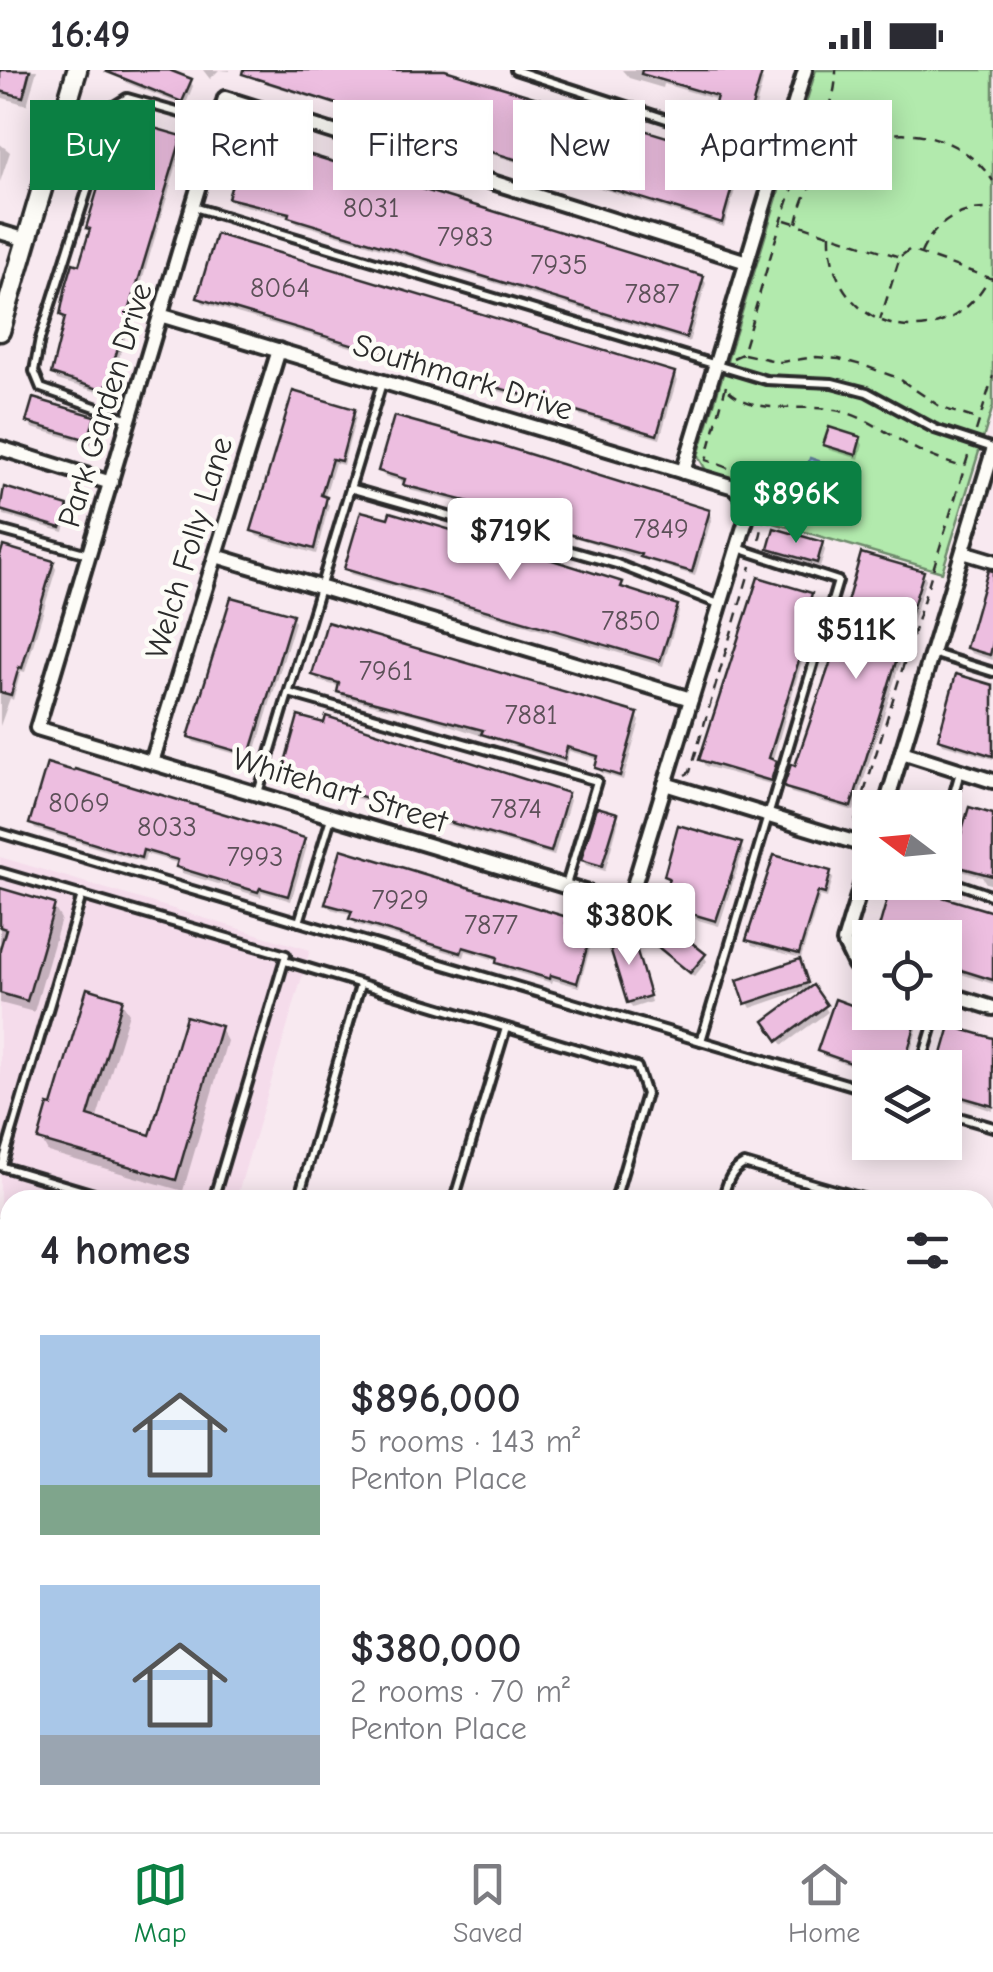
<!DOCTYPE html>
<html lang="en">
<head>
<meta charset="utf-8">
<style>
	body { margin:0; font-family:"Comic Neue",sans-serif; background:#f7f7f7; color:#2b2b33; height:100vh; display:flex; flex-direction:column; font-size:38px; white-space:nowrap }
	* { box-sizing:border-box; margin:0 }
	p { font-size:32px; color:#7c7c81 }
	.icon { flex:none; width:55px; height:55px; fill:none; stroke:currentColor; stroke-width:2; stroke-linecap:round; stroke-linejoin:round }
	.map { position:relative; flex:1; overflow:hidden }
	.sheet { position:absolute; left:0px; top:1120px; width:995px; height:642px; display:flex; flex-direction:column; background:#fff; border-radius:30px 30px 0 0; box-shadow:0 5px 25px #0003 }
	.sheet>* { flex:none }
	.top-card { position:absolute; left:30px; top:30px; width:935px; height:90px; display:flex; gap:20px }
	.needle { width:65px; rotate:286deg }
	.fabs { position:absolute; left:852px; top:720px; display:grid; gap:20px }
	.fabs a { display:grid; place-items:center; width:110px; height:110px; border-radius:0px; background:#fff; box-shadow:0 5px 25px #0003; font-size:50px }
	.price { position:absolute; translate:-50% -85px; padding:0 22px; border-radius:10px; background:#fff; color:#222; font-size:32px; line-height:65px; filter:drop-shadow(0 2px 5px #0008) }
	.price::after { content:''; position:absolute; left:50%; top:60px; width:30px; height:22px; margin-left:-15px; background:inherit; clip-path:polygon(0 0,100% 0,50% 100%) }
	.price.current { background:#0b8043; color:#fff }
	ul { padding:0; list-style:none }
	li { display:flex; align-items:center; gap:30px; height:250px; padding:0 40px }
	li span { display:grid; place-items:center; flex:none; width:280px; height:200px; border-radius:0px; color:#555 }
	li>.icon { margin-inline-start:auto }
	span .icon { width:120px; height:120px; fill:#fffc; stroke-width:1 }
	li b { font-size:42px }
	h2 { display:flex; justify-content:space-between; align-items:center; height:120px; padding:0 40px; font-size:42px }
	.pill { padding:0 35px; border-radius:0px; background:#fff; box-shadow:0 5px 25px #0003; font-size:35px; line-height:90px }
	.pill.current { background:#0b8043; color:#fff }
	.status { display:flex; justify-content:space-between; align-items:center; height:70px; padding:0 50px; background:#fff; direction:ltr }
	.status svg { height:28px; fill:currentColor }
	.tab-bar { display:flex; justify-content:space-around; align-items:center; height:140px; border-top:2px solid #e1e1e2; background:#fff; font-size:28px; color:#7c7c81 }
	.tab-bar a { display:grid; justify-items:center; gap:5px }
	.tab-bar .current { color:#0b8043 }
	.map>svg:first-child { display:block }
	.built { fill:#f5dceb }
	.green { fill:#b2eaad; stroke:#6e8a6c; stroke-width:2.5 }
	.water { fill:#8ebfea; stroke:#66849e; stroke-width:2.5 }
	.shadow { fill:#0003 }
	.building { fill:#edbee0; stroke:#2b2b2b; stroke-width:2.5 }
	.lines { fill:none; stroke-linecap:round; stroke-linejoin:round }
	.lane-casing { stroke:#2b2b2b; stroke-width:14 }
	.street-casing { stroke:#2b2b2b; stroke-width:20 }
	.secondary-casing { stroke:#2b2b2b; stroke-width:25 }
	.primary-casing { stroke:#2b2b2b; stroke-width:28 }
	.path { stroke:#2b2b2b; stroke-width:2.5; stroke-dasharray:10 8; stroke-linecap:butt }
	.lane { stroke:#fdfcf7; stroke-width:6 }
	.street { stroke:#fdfcf7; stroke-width:12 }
	.secondary { stroke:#fdfcf7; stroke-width:18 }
	.primary { stroke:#fdfcf7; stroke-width:20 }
	.labels { text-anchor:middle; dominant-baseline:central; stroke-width:9; stroke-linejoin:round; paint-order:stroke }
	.number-label { font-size:28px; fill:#5c5058 }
	.street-label { font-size:32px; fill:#2b2b2b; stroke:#fdfcf7 }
</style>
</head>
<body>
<div class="status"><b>16:49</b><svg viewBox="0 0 49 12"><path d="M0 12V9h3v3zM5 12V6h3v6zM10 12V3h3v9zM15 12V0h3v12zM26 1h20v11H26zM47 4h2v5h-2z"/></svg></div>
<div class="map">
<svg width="993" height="1762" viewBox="0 0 993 1762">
	<rect width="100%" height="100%" fill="#f8e9f0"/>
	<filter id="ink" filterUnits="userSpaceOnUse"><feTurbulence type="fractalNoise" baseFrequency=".01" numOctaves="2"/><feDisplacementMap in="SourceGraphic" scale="20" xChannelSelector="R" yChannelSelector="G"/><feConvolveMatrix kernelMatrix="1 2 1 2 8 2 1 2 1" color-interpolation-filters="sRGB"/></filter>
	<g filter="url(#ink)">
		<g class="built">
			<polygon points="0,787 310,880 236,1130 10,1130 10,1347 0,1342"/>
			<polygon points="993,1216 993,1643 985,1641 985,1244"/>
		</g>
		<path class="green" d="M816,0h177v336l-51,166 -185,-54c-3,-32 -22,-38 -51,-48l-8,-14z"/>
		<polygon class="water" points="810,388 819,391 818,398 825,397 848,407 850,401 859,403 849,436 811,422 800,422"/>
		<g class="shadow">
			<polygon points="0,0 37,0 27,35 0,27"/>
			<polygon points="127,0 162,0 190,11 193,16 185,36 127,13 124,7"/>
			<polygon points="203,0 230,0 230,1 219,0 210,9"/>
			<polygon points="267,0 435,0 738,91 742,97 724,157 267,14 264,9"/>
			<polygon points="622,0 741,0 760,5 763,11 752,52 720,42 716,37 718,30 664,14 663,18 629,8"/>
			<polygon points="180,68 183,74 108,325 57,310 54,304 66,251 63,245 81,198 92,162 89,158"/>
			<polygon points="0,74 10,82 0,112"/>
			<polygon points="231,127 702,208 706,213 689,272 294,152 292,148 234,133"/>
			<polygon points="200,228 674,304 677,309 660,369 203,233"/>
			<polygon points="353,341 356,347 343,395 335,393 324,429 329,435 316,484 257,466 253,461"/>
			<polygon points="94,348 97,354 91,374 32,358 29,352"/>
			<polygon points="860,369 863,375 859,389 829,380 826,374"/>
			<polygon points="381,401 709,442 712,447 695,506 496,442 409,420 406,413 384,406"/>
			<polygon points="66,438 69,443 64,462 4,445 0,439"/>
			<polygon points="822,474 825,480 820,497 774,484 771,479"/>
			<polygon points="53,493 56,499 25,602 21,601 13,630 10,628 0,656 0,495"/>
			<polygon points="347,498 621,514 624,520 676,537 679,542 663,596 350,504"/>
			<polygon points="922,503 926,509 854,741 791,723 788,718 842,584 852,548 847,542"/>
			<polygon points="993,521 993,590 971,583 968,578"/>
			<polygon points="811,525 814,531 808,553 812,558 772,692 779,698 774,715 705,696 702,690"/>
			<polygon points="291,547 295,552 253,689 194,672 190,667"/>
			<polygon points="315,605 637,646 640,651 623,710 601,703 598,698 600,690 569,681 566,693 424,647 342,627 341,617 318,611"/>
			<polygon points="993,618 993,689 943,674 940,668"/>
			<polygon points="284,702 566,725 570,730 554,786 288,708"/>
			<polygon points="923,730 939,734 941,738 920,738"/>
			<polygon points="616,745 619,750 605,801 586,795 583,790"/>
			<polygon points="993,747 993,815 986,813 982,807 958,800 955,794"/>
			<polygon points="32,754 303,770 307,776 291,831 262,822 261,827 182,803 180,794 146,784 144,792 35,759"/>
			<polygon points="740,775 743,781 719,856 667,841 664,835 670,814 666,806"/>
			<polygon points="830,803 833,809 827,828 820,826 801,888 752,875 749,870"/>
			<polygon points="0,821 53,836 61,849 34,942 0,933"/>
			<polygon points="328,833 566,849 569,855 590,863 593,868 579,917 553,910 552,913 502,898 499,891 466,881 464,887 355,854 353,845 331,839"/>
			<polygon points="993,844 993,914 945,899 945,868"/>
			<polygon points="645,864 704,886 707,891 694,907"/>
			<polygon points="634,873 651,932 632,938 629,932"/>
			<polygon points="802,897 809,918 751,938 748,933"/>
			<polygon points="813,919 828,942 783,975 767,952"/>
			<polygon points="121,931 129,943 96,1051 152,1068 220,958 227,971 183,1121 48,1082 41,1069 54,1039"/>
			<polygon points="868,935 870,942 915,951 918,956 906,998 870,998 870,1002 823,986 820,981 866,942"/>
			<polygon points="993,972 993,1041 964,1031 961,1024 945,1019 945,998"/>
			<polygon points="0,1188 10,1190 10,1265 0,1262"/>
			<polygon points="0,1561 10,1564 10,1598 5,1614 0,1613"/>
		</g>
		<g class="building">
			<polygon points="0,0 30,0 23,27 0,21"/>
			<polygon points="169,0 192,9 182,32 105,1"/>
			<polygon points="243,0 445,0 740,89 722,153 349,38 242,4"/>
			<polygon points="642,0 750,0 762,3 749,47 714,37 717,26 641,4"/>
			<polygon points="119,48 182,66 105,321 51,304 65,247 60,245 66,216 73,193 79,195 90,159 86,158"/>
			<polygon points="246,65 704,206 686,268 288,147 289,143 228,128"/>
			<polygon points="216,164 675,302 657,365 197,228"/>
			<polygon points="293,321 355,339 341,391 332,389 321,425 327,427 314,479 251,461"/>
			<polygon points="33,328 95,346 88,370 26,352"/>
			<polygon points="394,346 503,376 710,440 692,502 640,487 641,484 521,451 492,440 493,438 403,415 405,409 378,401"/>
			<polygon points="829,357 861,367 856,385 823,375"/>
			<polygon points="4,417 68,436 61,458 0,440"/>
			<polygon points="361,441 388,448 390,442 533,484 623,512 621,517 678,535 660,591 344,499"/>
			<polygon points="774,458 823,472 817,493 768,479"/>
			<polygon points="3,476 54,491 22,598 19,597 11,625 0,622 0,486"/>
			<polygon points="861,483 924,501 851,737 785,718 784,715 791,694 795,696 835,579 840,581 851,544 844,543"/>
			<polygon points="988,500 993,501 993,573 990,585 966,578"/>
			<polygon points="758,507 812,523 805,549 811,551 769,688 777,691 771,711 699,690"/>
			<polygon points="231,527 293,544 250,685 188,667"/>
			<polygon points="327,552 638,643 620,706 595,698 598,686 567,677 564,689 481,664 483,660 337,622 339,613 312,605"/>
			<polygon points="956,604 993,615 993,686 938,669"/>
			<polygon points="298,646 324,653 326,646 568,723 551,782 282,703"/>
			<polygon points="47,693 74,701 75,699 305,768 288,826 260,818 258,822 176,797 178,790 143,780 141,788 29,754"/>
			<polygon points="597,737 618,743 602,796 581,790"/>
			<polygon points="969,737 993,744 993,806 952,795"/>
			<polygon points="678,755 742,773 716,851 661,835 669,808 664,806"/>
			<polygon points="341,779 567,847 566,853 592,860 577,913 551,905 550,909 496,893 497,887 463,877 461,883 349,849 352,841 325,834"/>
			<polygon points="774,785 831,801 825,824 818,822 799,884 746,870"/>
			<polygon points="892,812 993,842 993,910 945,895 945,868 876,868"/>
			<polygon points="0,818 55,834 27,931 0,923 0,879 6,859 0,857"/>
			<polygon points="657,845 706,884 690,903 642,864"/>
			<polygon points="632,864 650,926 627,933 608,871"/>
			<polygon points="800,889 808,913 745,934 737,910"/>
			<polygon points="813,915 827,935 778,971 764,951"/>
			<polygon points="87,918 123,929 88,1046 150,1065 186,946 221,956 176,1110 38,1070 48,1035 52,1036"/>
			<polygon points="835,929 870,942 895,942 917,949 903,998 865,998 817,981"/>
			<polygon points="950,956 993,968 993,1036 958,1026 960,1020 945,1015 945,998 938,998"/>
		</g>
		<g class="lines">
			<defs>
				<g id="lane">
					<polyline points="515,0 778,85"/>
					<polyline points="194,137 766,310 832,313 867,322 935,359 993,378"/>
					<polyline points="129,349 41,318 34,301 40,269 114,36 127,28 216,53"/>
					<polyline points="350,418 617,494 721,535"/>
					<polyline points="0,460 88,484"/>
					<polyline points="932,583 993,602"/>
					<polyline points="289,623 597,711 566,815"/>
					<polyline points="258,723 382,313"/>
					<polyline points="945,755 960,702"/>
					<polyline points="0,763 701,971 838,511 738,478"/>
					<polyline points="0,802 286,885 213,1130"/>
					<polyline points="945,809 993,826"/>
					<polyline points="299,852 331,748"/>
					<polyline points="285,891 637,997 646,1024 615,1130"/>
					<polyline points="701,971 870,1021"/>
					<polyline points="920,998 937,942"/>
					<polyline points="945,1043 993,1057"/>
					<polyline points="0,1096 114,1130"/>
					<polyline points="2,1096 82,825"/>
					<polyline points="298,1130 360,915"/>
					<polyline points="454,1130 506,958"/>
					<path d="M722,1130c5,-16 7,-28 22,-36l125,36"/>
					<polyline points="0,1154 10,1157"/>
					<polyline points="985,1268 993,1248"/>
					<polyline points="0,1311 10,1314"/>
					<polyline points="985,1319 993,1326"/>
					<polyline points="985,1472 993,1475"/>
					<polyline points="985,1505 993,1507"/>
					<polyline points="985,1572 993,1546"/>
					<polyline points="985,1619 993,1621"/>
					<polyline points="2,1664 10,1636"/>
					<polyline points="298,1752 316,1758 318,1752"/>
				</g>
				<g id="street">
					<polyline points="0,162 27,170"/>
					<polyline points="160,245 734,417 745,429 747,447 628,835 37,658 225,28 747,192"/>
					<polyline points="0,378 111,413"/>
					<polyline points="683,402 805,0"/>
					<polyline points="963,482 993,491"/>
					<polyline points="216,486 691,629"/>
					<polyline points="902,682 993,711"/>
					<polyline points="152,692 279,280"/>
					<polyline points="665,714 870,777"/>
					<polyline points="885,738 993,381"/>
					<polyline points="870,786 844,872 855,895 870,900"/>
					<polyline points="945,923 993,938"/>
					<polyline points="985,1705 993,1679"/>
					<polyline points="968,1762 971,1752"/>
				</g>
				<polyline id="secondary" points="0,261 77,0"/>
				<g id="primary">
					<polyline points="0,1394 10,1397"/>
					<polyline points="0,1442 10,1445"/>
					<polyline points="985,1671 993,1674"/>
					<polyline points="985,1716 993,1717"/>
				</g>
			</defs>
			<use href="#lane" class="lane-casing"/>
			<use href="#street" class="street-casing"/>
			<use href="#secondary" class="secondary-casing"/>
			<use href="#primary" class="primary-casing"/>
			<g class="path">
				<polyline points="785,150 900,187 880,250"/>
				<path d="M797,153c3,-12 6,-25 13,-36 41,-70 139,-71 183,-6"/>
				<path d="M830,164c-3,97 114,129 159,44"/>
				<path d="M921,183c13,-30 39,-46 72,-44"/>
				<polyline points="901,186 909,180 993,209"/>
				<polyline points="744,284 781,292 816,287 839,289 865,296 898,308 942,338 980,350"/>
				<path d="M733,288l9,-4c18,-59 33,-120 55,-177 15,-38 39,-64 39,-107"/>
				<path d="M726,316l-20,74c50,17 69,28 52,84"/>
				<path d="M729,321c30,26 71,12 106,19 31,6 51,23 77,37 16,9 33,15 51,20"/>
				<polyline points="976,361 993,306"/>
				<polyline points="685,705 690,702 751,496"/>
				<polyline points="858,756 855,752 969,383"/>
			</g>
			<use href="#lane" class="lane"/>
			<use href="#street" class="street"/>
			<use href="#secondary" class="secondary"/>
			<use href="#primary" class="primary"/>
		</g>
	</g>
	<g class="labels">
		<g class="number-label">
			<text x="371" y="138">8031</text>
			<text x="465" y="167">7983</text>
			<text x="559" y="195">7935</text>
			<text x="280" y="218">8064</text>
			<text x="652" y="224">7887</text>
			<text x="661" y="459">7849</text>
			<text x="631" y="551">7850</text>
			<text x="386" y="601">7961</text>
			<text x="531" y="645">7881</text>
			<text x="79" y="733">8069</text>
			<text x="516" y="739">7874</text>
			<text x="167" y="757">8033</text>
			<text x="255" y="787">7993</text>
			<text x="400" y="830">7929</text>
			<text x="491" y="855">7877</text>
		</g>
		<g class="street-label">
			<text transform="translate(463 307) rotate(17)">Southmark Drive</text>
			<text transform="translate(105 335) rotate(-73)">Park Garden Drive</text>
			<text transform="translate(189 478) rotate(-73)">Welch Folly Lane</text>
			<text transform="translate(340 720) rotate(17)">Whitehart Street</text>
		</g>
	</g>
</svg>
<div class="fabs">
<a><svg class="needle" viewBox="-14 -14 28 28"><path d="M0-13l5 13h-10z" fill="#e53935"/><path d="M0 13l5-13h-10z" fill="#7c7c81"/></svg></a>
<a><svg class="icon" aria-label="locate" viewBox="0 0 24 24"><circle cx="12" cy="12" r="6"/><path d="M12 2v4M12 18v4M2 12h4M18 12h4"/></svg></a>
<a><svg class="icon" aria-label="layers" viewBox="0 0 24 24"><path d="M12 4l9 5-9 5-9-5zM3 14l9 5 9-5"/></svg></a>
</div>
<b class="price current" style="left:796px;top:476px">$896K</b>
<b class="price" style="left:510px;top:513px">$719K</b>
<b class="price" style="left:856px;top:612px">$511K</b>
<b class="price" style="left:629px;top:898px">$380K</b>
<div class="top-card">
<a class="pill current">Buy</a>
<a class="pill">Rent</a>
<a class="pill">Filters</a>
<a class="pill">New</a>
<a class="pill">Apartment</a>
</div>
<section class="sheet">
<h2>4 homes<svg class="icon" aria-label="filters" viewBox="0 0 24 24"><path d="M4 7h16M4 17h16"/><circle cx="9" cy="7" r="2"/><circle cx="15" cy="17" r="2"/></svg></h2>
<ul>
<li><span style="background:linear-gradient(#a9c7e8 75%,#7fa58c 0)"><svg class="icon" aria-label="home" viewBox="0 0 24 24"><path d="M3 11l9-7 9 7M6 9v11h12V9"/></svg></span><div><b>$896,000</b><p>5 rooms · 143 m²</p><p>Penton Place</p></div></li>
<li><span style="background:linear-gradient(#a9c7e8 75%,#9aa5b1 0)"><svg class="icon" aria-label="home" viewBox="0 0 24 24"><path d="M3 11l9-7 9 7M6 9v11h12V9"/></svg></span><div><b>$380,000</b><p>2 rooms · 70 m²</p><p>Penton Place</p></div></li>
</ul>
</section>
</div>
<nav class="tab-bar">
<a class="current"><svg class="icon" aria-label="map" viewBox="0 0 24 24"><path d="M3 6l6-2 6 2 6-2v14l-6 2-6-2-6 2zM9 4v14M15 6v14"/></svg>Map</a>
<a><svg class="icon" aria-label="saved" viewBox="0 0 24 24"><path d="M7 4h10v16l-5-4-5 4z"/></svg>Saved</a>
<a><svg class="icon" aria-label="home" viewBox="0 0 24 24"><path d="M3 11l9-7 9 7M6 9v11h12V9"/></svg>Home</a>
</nav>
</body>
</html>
